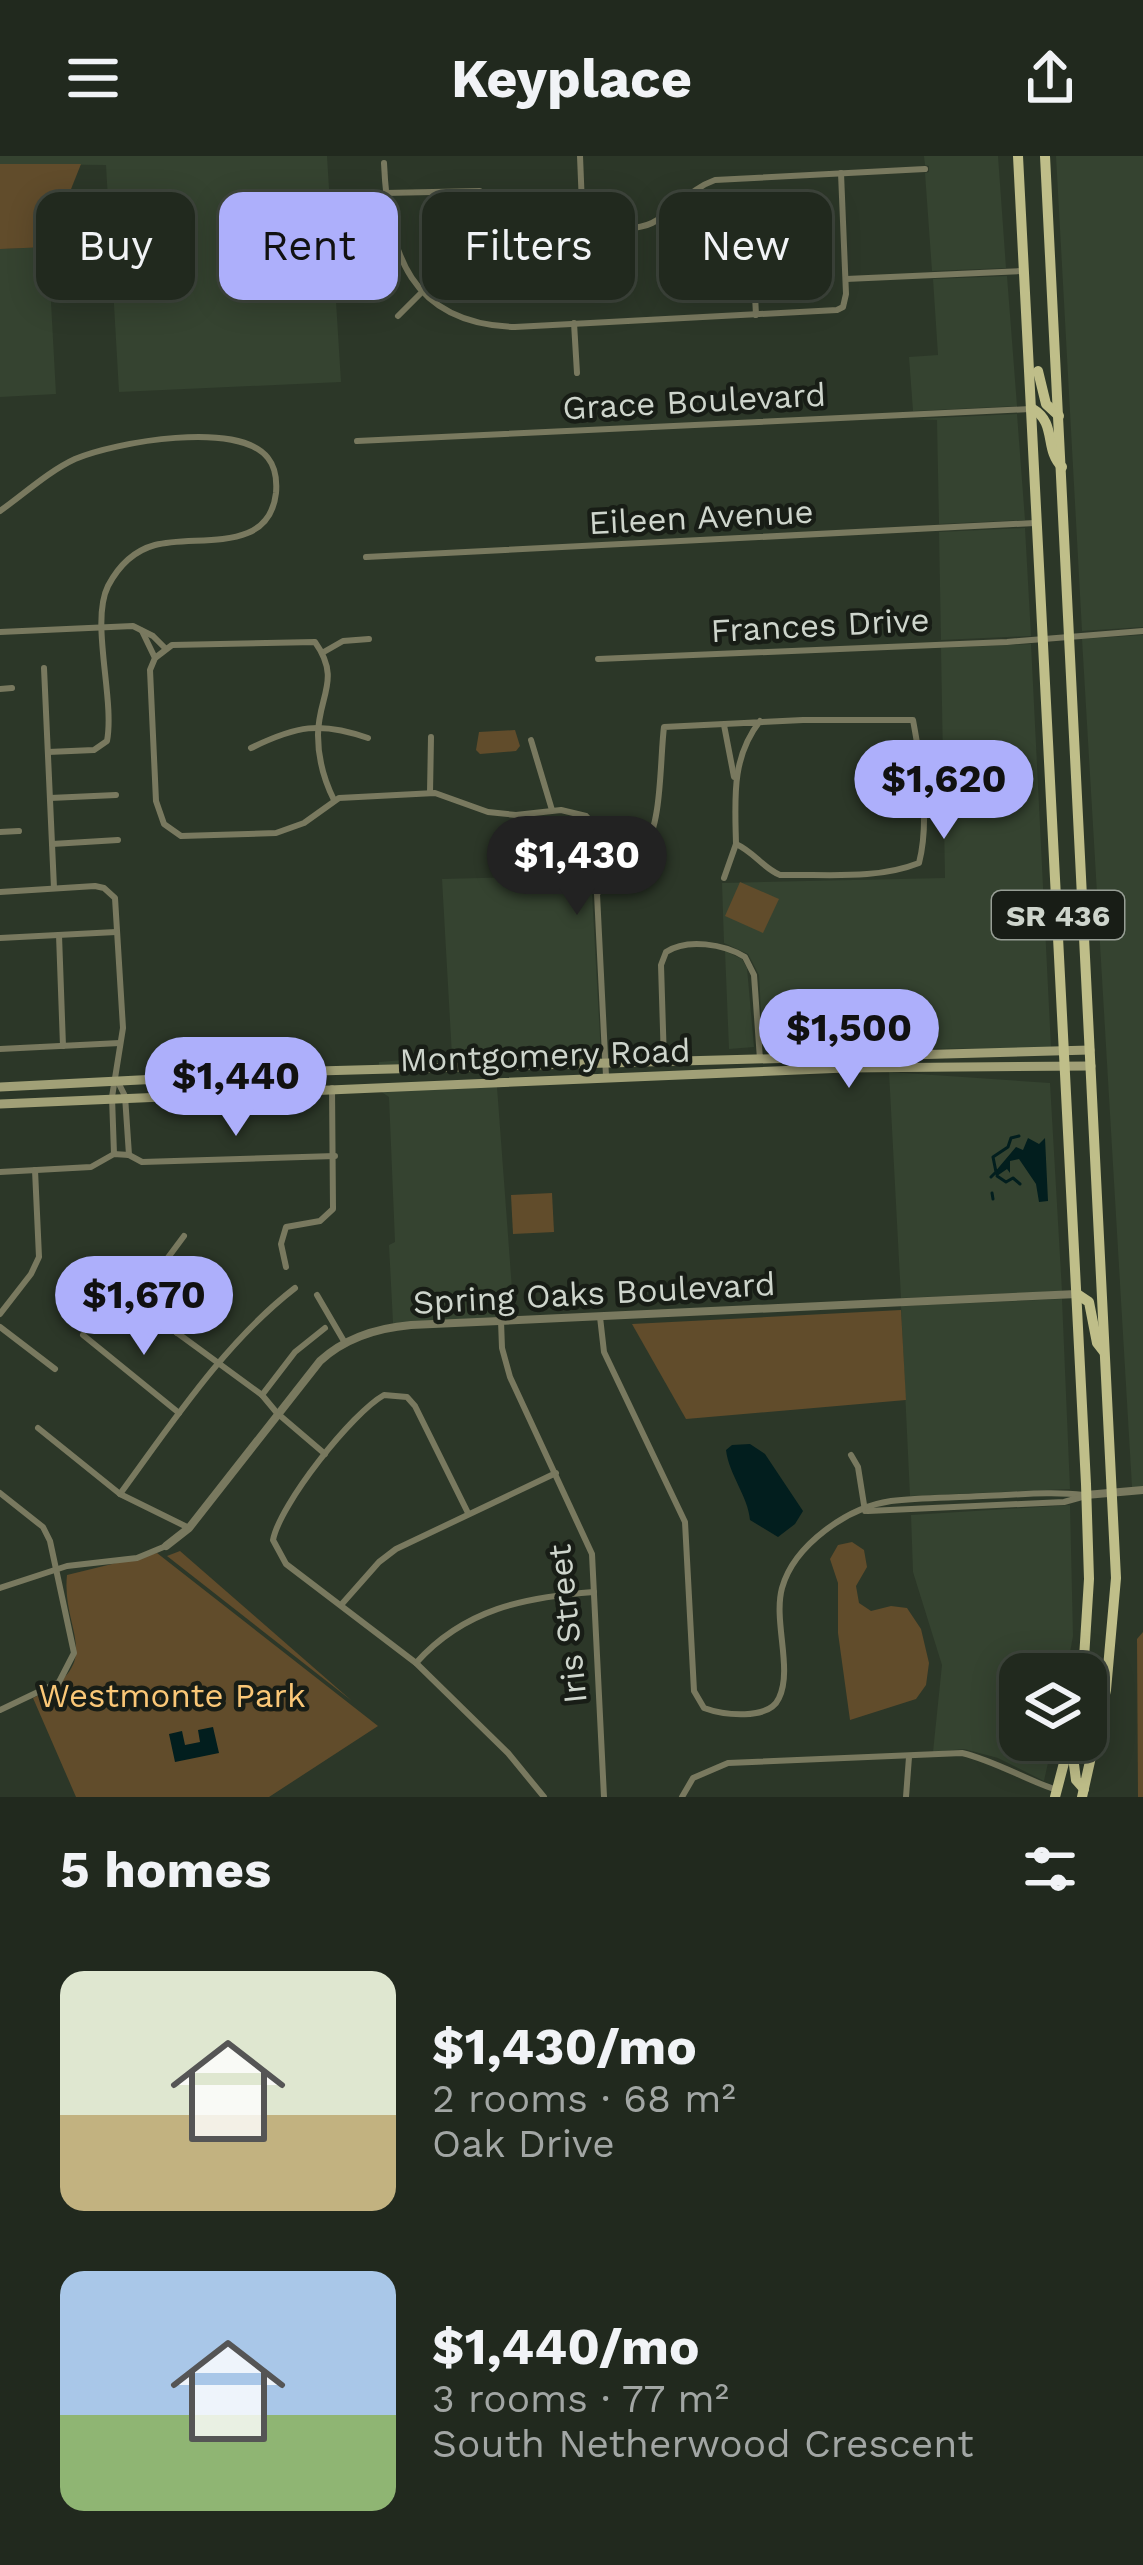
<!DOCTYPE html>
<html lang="en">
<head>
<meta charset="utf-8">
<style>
	body { margin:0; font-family:"Work Sans",sans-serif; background:#293127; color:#f1f3f6; height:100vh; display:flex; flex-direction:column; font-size:45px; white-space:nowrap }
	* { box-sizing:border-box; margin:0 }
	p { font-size:39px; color:#a2a6a4 }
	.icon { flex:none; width:66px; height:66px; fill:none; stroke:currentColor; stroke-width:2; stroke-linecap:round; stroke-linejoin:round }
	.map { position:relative; height:1641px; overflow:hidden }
	.panel { display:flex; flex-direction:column; background:#21291e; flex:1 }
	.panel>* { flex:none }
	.hud { position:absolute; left:36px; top:36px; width:1071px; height:108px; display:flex; gap:24px }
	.fabs { position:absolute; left:999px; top:1497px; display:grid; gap:24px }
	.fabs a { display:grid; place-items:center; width:108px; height:108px; border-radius:24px; background:#21291e; box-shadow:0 6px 30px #0003,0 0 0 3px #3e453c; font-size:60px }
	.price { position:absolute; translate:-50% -102px; padding:0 27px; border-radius:42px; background:#adaffb; color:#111; font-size:39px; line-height:78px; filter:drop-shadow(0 3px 6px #0008) }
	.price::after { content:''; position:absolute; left:50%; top:72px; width:36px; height:27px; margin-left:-18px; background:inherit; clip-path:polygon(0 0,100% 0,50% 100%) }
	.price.current { background:#222; color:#fff }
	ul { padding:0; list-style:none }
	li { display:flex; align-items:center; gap:36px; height:300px; padding:0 60px }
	li span { display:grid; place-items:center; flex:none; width:336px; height:240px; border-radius:24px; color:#555 }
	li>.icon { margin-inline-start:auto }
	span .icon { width:144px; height:144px; fill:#fffc; stroke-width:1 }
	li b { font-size:51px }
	h2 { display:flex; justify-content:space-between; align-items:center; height:144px; padding:0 60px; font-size:51px }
	.chip { padding:0 42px; border-radius:24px; background:#21291e; box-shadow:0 6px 30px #0003,0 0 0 3px #3e453c; font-size:42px; line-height:108px }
	.chip.current { background:#adaffb; color:#111 }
	header { display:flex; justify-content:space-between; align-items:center; height:156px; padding:0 60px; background:#21291e; font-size:54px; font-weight:700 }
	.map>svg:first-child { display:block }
	.built { fill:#354330 }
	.green { fill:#614c2b }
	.water { fill:#021e1e }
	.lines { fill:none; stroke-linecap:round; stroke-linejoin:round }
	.stream { stroke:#021e1e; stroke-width:3 }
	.minor { stroke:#79795f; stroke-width:6 }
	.tertiary { stroke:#79795f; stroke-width:8 }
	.secondary { stroke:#a1a077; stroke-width:9 }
	.primary { stroke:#bfbe89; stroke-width:10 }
	.labels { text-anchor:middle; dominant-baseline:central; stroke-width:9; stroke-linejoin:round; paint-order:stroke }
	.shield { fill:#181d16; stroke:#979e95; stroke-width:3 }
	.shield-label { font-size:30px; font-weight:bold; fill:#ced5cc }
	.street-label { font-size:33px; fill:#ced5cc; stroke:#181d16 }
	.park-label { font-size:33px; fill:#fac777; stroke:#181d16 }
</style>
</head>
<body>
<header><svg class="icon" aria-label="menu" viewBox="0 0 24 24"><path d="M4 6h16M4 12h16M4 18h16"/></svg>Keyplace<svg class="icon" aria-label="share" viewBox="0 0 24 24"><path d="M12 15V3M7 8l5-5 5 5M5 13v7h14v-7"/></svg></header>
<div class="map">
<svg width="1143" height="1641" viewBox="0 0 1143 1641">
	<rect width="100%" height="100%" fill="#2c3728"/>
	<g class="built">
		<polygon points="0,0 327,0 341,226 119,236 106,9 0,8"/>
		<polygon points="924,0 998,0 1006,112 932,115 925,17 929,16 929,10 925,9"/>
		<polygon points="1056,0 1143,0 1143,471 1082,475"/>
		<polygon points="48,91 56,238 0,241 0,93"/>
		<polygon points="1007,120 1017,250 913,255 909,201 938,199 933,123"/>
		<polygon points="1017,258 1025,364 939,368 937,264 914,263"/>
		<polygon points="1025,372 1031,480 941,484 939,376"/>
		<polygon points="1143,479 1143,1331 1132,1331 1082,483"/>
		<polygon points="1031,488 1051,892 888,893 887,888 847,887 763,891 759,819 748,798 724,787 722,727 945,722 941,492"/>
		<polygon points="591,719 601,899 379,909 379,906 452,900 442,723"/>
		<polygon points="725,795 742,803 747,812 754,891 729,893"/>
		<polygon points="889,916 1050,927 1062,1135 901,1142"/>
		<polygon points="497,931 514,1160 393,1167 389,1089 395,1086 389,941 380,935"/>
		<polygon points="1062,1143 1070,1333 910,1340 901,1150"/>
		<polygon points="1070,1349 1073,1480 1066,1518 1020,1518 1020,1584 1053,1584 1044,1625 998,1602 964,1593 933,1596 942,1509 913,1416 911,1359"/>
	</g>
	<g class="green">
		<polygon points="0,8 81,8 48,91 0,93"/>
		<polygon points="515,574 520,590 516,595 480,598 476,594 479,576"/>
		<polygon points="740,726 779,743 763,777 725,760"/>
		<polygon points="552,1037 554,1076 513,1078 511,1039"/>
		<polygon points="901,1154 906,1244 686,1263 632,1168"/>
		<polygon points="852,1386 864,1394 867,1411 856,1430 859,1447 871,1455 891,1450 907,1452 921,1473 929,1507 926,1529 916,1543 850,1564 838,1477 838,1427 830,1403 838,1389"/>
		<polygon points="180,1395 352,1545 167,1400"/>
		<path d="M157,1397l221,173 -109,71h-193l-43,-99c75,-36 28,-66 34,-123z"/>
		<polygon points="1143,1476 1143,1641 1138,1641 1137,1483"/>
	</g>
	<g class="water">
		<polygon points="1028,982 1039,988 1045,982 1048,1045 1039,1046 1036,1028 1019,1003 1010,1005 1010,1017 1007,1013 997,1020 994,1017 1016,991 1023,994"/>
		<path d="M750,1288l15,10 38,57 -8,13 -17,13 -28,-17c-2,-24 -21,-45 -24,-70l6,-5z"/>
		<polygon points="213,1571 219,1597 175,1606 169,1578 182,1575 185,1589 200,1586 198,1574"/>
	</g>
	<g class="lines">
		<g class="stream">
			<polyline points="997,1020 1006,1026 1013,1022 1020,1028"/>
			<polyline points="991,1021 996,1016 993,1001 1008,991 1011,982 1019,980"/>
			<polyline points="992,1037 993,1043"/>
		</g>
		<g class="minor">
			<polyline points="580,0 583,74"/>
			<path d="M384,7c4,90 26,161 131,164l322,-17 6,-3 3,-13 -5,-121"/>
			<path d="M385,37l95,-2 20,35c21,11 131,8 152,-3 24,-12 37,-34 63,-43l210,-11"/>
			<polyline points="754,120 756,159"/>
			<polyline points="846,123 1022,115"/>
			<polyline points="398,160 423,135"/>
			<polyline points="574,167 577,217"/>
			<polyline points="357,285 1030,253"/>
			<path d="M0,355c24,-17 49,-40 75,-52 40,-17 164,-39 193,-1 8,10 9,23 8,35 -7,62 -79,41 -121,52 -22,6 -37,22 -47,41 -18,36 7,113 -1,155l-13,9 -46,2"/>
			<polyline points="366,401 1035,367"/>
			<polyline points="142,475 155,502"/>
			<polyline points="0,476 133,470 153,480 166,493"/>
			<polyline points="322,497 343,485 369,483"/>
			<polyline points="598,503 1007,486 1143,475"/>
			<polyline points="44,512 54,732"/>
			<polyline points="0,533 12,532"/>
			<polyline points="724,569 734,621"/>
			<polyline points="531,584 552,654"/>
			<path d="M251,592c45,-22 69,-27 117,-10"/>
			<polyline points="430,637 431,581"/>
			<polyline points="50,642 116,639"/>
			<path d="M334,644c-11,-22 -16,-41 -16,-65 0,-39 24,-55 -3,-93l-143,3 -17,13 -5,12 6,131 8,23 17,12 95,-3 28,-10 35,-25 96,-5 53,19 28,3 45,-5 25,6 40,45"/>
			<polyline points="0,676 19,675"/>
			<polyline points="52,688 118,684"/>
			<polyline points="724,722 736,688"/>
			<polyline points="0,736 95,730 104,732 115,742 123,872 112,941 114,998"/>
			<polyline points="59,779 63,890"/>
			<polyline points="0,782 116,776"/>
			<polyline points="0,893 120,887"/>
			<path d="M664,906l-3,-97 5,-13c21,-14 58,-8 79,5l9,18 6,84"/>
			<path d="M606,920l-9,-182c13,-20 31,-30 47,-47 18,-20 16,-90 20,-120l139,-7h110c8,43 17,101 6,143 -43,17 -93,11 -139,12 -17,-7 -26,-23 -44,-31 -1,-45 -5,-86 24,-123"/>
			<polyline points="118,926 125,940 129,999"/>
			<polyline points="0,1016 91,1011 114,998 129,999 142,1006 335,1000"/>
			<polyline points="184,1080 135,1146 262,1239 277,1257 325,1298"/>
			<polyline points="286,1111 281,1088 286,1071 320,1065 333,1053 332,932"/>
			<polyline points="317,1139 345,1187"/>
			<polyline points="0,1158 31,1118 39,1101 35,1014"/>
			<path d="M600,1161l4,35 81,170 9,169 10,17c19,7 65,13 75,-10 14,-29 -6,-77 3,-110 12,-43 66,-81 109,-87 30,-4 62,-3 92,-5 33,-1 67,-5 101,-1"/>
			<polyline points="501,1165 502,1192 510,1221 592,1398 604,1641"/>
			<polyline points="0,1171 55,1213"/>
			<polyline points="177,1177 216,1126"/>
			<polyline points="83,1179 179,1257"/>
			<polyline points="262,1239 295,1196 325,1172"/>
			<polyline points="38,1272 120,1338 189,1372"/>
			<polyline points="851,1299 858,1311 865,1355"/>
			<polyline points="0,1337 43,1371 50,1385 74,1497 59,1526 0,1554"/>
			<path d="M120,1338c52,-71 105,-152 175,-206"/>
			<polyline points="868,1355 1064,1346 1082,1341"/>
			<path d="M468,1357l-53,-107 -8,-9 -23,-2c-32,18 -104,109 -111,145l13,24 130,99 92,90 36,44"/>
			<polyline points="0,1432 67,1410 137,1402 166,1390"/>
			<polyline points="341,1449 379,1406 396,1393 556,1317"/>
			<path d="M416,1507c48,-54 109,-66 178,-71"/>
			<path d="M682,1641l11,-19 35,-15 234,-10c33,8 60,25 92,36"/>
			<polyline points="906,1641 909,1601"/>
		</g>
		<g class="tertiary">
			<polyline points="1086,1339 1143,1334"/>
			<path d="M166,1390l23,-18 131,-167c25,-23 57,-33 91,-36l666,-31"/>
		</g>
		<g class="secondary">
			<polyline points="0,931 318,915 1090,894"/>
			<polyline points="0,948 845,912 1091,910"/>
		</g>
		<g class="primary">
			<polyline points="1018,0 1086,1328 1089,1423 1083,1518"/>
			<polyline points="1045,0 1116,1422 1106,1534 1082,1641"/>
			<polyline points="1038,215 1046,248 1059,260"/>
			<path d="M1033,253c24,14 11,41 29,58"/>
			<polyline points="1077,1138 1089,1146 1097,1187 1104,1196"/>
			<polyline points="1072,1593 1076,1624 1084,1633"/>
			<polyline points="1055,1641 1070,1584"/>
		</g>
	</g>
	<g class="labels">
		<rect class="shield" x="992" y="735" width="132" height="48" rx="9"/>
		<g class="shield-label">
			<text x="1058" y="759">SR 436</text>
		</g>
		<g class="street-label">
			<text transform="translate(694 245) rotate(-3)">Grace Boulevard</text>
			<text transform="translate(701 361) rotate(-3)">Eileen Avenue</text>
			<text transform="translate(820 469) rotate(-3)">Frances Drive</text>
			<text transform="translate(545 899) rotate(-2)">Montgomery Road</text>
			<text transform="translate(594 1137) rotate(-3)">Spring Oaks Boulevard</text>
			<text transform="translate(567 1468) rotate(-96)">Iris Street</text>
		</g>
		<g class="park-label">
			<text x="172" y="1539">Westmonte Park</text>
		</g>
	</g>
</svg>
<div class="fabs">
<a><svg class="icon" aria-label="layers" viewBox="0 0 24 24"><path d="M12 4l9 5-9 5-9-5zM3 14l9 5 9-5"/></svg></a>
</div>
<b class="price" style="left:944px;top:686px">$1,620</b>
<b class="price current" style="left:577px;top:762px">$1,430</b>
<b class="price" style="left:849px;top:935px">$1,500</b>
<b class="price" style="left:236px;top:983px">$1,440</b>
<b class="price" style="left:144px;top:1202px">$1,670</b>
<div class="hud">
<a class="chip">Buy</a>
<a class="chip current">Rent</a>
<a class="chip">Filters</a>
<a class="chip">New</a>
</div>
</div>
<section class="panel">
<h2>5 homes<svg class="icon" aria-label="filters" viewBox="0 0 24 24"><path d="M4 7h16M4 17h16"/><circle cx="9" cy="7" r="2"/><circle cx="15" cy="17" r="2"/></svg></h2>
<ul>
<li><span style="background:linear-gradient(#dfe7d0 60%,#c2b280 0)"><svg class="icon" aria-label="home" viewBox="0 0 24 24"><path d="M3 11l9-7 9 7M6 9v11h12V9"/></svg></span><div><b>$1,430/mo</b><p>2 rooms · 68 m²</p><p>Oak Drive</p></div></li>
<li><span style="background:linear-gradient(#a9c7e8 60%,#8fb573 0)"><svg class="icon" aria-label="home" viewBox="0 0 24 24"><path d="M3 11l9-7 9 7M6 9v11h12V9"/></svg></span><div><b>$1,440/mo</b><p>3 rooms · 77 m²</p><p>South Netherwood Crescent</p></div></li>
</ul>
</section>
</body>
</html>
